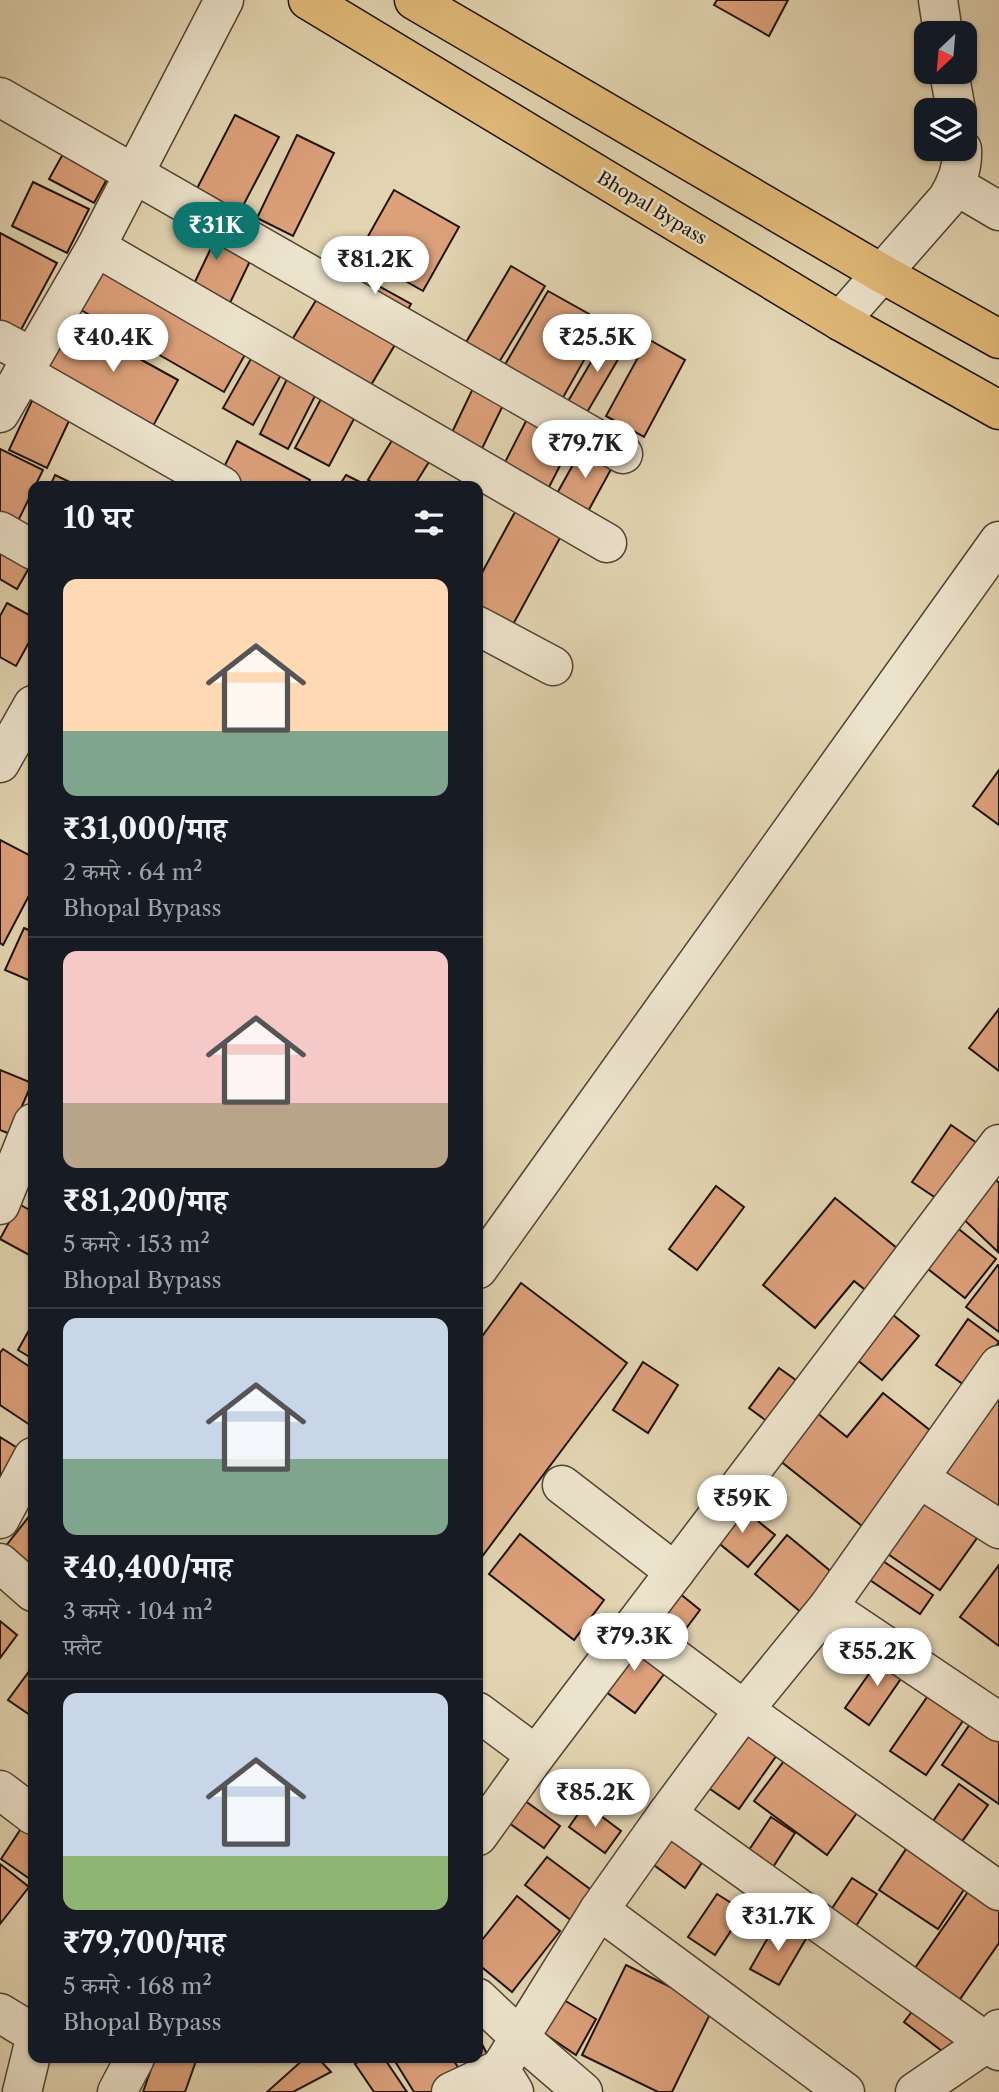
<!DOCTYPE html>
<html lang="hi">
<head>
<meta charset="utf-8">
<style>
	body { margin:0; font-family:"Libre Caslon Text","Noto Serif Devanagari",serif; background:#20242c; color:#f1f3f6; height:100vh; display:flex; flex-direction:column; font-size:26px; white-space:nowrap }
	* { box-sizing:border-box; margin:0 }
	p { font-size:23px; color:#9ea1a6 }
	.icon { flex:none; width:38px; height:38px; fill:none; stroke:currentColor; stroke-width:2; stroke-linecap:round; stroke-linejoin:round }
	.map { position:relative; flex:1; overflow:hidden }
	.panel { position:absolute; left:28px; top:481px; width:455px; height:1582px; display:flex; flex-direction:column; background:#171b24; border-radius:14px; box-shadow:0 2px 5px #0004 }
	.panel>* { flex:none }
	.needle { width:46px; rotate:206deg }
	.buttons { position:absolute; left:914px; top:21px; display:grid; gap:14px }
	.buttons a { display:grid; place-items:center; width:63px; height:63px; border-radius:14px; background:#171b24; box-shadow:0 2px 5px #0004; font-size:35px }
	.price { position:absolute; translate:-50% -60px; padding:0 16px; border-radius:24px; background:#fff; color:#222; font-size:23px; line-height:46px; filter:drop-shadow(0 2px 4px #0008) }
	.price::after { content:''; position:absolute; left:50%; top:42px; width:21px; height:16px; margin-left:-10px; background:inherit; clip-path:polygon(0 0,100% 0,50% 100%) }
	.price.selected { background:#0f766e; color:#fff }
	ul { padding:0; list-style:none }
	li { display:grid; align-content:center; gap:14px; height:371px; padding:0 35px }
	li+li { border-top:2px solid #363941 }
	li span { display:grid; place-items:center; height:217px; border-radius:14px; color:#555 }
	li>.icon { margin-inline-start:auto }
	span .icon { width:126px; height:126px; fill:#fffc; stroke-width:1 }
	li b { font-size:30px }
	h2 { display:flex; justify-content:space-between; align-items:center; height:84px; padding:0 35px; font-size:30px }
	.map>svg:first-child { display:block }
	.building { fill:#dca07a; stroke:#1f130a; stroke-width:2 }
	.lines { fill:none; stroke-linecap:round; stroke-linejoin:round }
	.minor-casing { stroke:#504334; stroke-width:41 }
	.major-casing { stroke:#1f130a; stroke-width:41 }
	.minor { stroke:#ece3cc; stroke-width:38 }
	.major { stroke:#e1ba78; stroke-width:38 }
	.labels { text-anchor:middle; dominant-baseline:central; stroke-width:5; stroke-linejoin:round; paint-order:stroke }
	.street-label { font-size:18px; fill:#1f130a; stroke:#ece3cc }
</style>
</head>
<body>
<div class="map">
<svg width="999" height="2092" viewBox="0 0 999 2092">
	<rect width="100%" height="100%" fill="#e2d4b1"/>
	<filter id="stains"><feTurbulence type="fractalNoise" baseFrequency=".00286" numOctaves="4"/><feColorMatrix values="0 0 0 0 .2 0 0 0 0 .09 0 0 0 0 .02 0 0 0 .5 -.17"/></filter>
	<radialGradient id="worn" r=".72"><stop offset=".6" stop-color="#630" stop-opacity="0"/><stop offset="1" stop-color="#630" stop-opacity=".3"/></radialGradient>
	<g class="building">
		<polygon points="717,0 788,0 769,36 714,5"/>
		<polygon points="235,115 279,137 234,223 191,200"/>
		<polygon points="297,135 334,153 293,236 257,218"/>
		<polygon points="69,143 113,168 94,203 49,179"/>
		<polygon points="33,182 89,209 67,253 12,226"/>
		<polygon points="394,190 459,227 423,291 358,254"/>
		<polygon points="182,210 251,259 229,305 192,288 212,246 174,228"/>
		<polygon points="0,233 57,263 16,339 0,331"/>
		<polygon points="109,263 251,344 224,392 81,310"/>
		<polygon points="511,266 545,286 498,364 465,344"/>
		<polygon points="348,269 411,304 401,322 339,287"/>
		<polygon points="548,291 605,323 561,401 503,368"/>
		<polygon points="318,297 396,343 365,395 287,348"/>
		<polygon points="73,322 178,380 153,426 48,368"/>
		<polygon points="608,333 627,344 586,414 567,403"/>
		<polygon points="648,339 685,360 644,437 606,416"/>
		<polygon points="256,350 286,366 253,425 223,408"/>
		<polygon points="288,377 317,392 288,449 260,434"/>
		<polygon points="475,384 506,399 477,459 446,445"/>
		<polygon points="37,390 75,408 47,468 9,450"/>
		<polygon points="322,397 356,415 329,466 295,448"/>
		<polygon points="527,419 572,442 543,499 498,476"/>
		<polygon points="400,427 437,449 414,486 378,486 368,480"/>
		<polygon points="237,441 310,480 307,486 231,486 218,479"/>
		<polygon points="584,445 615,462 586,515 555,497"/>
		<polygon points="0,449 43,470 16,525 0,518"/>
		<polygon points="55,475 78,486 50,486"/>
		<polygon points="346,475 368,486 339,486"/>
		<polygon points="521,501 567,525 510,630 478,613 478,580"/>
		<polygon points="0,535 33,561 17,589 0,579"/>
		<polygon points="7,603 33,617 33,635 16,666 0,657 0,616"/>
		<polygon points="999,770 999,825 973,806"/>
		<polygon points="0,840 33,857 33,888 3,945 0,943"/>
		<polygon points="24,928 33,932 33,982 5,970"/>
		<polygon points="999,1009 999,1071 969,1048"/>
		<polygon points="0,1070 32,1083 10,1134 0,1130"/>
		<polygon points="951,1125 984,1148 945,1204 912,1182"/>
		<polygon points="991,1175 999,1183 998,1252 956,1212"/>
		<polygon points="716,1186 744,1207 697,1270 669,1249"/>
		<polygon points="835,1198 908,1257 874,1297 854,1281 815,1328 763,1285"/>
		<polygon points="19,1204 33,1212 33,1257 0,1239"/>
		<polygon points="950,1222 996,1259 965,1298 919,1262"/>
		<polygon points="998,1265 999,1265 999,1332 966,1307"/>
		<polygon points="521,1283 627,1363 478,1562 478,1342"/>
		<polygon points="887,1310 919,1336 882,1380 850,1354"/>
		<polygon points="968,1319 999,1342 967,1387 936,1365"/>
		<polygon points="33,1323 33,1359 18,1350"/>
		<polygon points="3,1349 33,1369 33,1427 0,1405 0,1353"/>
		<polygon points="643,1362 678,1385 648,1433 613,1410"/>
		<polygon points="779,1368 807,1388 776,1428 749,1408"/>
		<polygon points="999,1386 999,1512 938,1476"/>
		<polygon points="883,1393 936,1435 862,1526 769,1452 807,1405 847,1437"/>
		<polygon points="0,1437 29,1455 0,1500"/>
		<polygon points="926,1492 982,1531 940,1590 885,1552"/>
		<polygon points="736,1503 775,1535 748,1567 710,1536"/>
		<polygon points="31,1514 33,1516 33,1570 5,1547"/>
		<polygon points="520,1534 604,1600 574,1640 489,1574"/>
		<polygon points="787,1535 834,1574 802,1613 755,1574"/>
		<polygon points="877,1557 933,1595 920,1614 864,1576"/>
		<polygon points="999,1565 999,1646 960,1617"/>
		<polygon points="673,1588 700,1610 669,1651 641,1629"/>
		<polygon points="0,1621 17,1635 0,1658"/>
		<polygon points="633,1633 673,1662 635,1713 595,1684"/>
		<polygon points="885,1651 909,1667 869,1725 845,1708"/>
		<polygon points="33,1666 33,1717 8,1700"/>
		<polygon points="934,1687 969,1712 926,1775 890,1751"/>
		<polygon points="979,1711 999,1725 999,1804 942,1765"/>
		<polygon points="741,1725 779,1752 739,1809 700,1782"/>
		<polygon points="787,1757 859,1810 827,1855 754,1801"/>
		<polygon points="959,1784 988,1805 953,1854 924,1834"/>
		<polygon points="514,1793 560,1826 544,1848 498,1815"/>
		<polygon points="585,1804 621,1831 605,1853 569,1827"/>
		<polygon points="771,1817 795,1833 766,1878 741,1862"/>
		<polygon points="26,1821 33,1826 33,1874 30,1879 1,1859"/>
		<polygon points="667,1824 709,1852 685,1888 643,1857"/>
		<polygon points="910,1843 969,1882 938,1929 879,1890"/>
		<polygon points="547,1857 594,1892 572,1921 525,1885"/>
		<polygon points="0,1864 29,1887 0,1924"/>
		<polygon points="852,1878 877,1894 850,1935 825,1919"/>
		<polygon points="970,1889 999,1909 999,1943 951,2012 906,1981"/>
		<polygon points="717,1894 744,1911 715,1955 688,1937"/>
		<polygon points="517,1896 560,1931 512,1992 478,1964 478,1945"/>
		<polygon points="778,1920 807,1937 779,1985 750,1969"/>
		<polygon points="626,1965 713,2008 672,2092 658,2092 582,2055"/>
		<polygon points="552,1993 596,2019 576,2055 533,2026"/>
		<polygon points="920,2001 971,2039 955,2061 904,2022"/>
		<polygon points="478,2036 489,2058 468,2069 462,2058 478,2058"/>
		<polygon points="155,2058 197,2058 185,2092 143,2092"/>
		<polygon points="305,2058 318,2058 331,2072 293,2092 267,2092"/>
		<polygon points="364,2058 384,2058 407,2092 374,2092 355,2064"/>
		<polygon points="393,2058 452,2058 463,2075 436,2092 414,2092"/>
	</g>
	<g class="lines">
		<defs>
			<g id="minor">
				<polyline points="938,0 943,33"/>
				<polyline points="949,72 956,110"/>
				<polyline points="0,97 623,454"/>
				<polyline points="955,185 999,211"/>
				<polyline points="96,247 607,543"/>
				<path d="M840,321l107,-122c10,-16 16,-31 15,-50"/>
				<polyline points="0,340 32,357"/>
				<polyline points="23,373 222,486"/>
				<polyline points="0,413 96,247 224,0"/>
				<polyline points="0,531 33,550"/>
				<polyline points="478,626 553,666"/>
				<polyline points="0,763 33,705"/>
				<polyline points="0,1205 33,1123"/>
				<polyline points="478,1269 999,541"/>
				<polyline points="920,1479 999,1529"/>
				<polyline points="562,1485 675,1572"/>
				<polyline points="0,1519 33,1457"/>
				<polyline points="0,1563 33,1592"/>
				<polyline points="828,1607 999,1722"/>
				<polyline points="633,1627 744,1710 999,1891"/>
				<polyline points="478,1712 536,1755"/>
				<polyline points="0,1790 33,1815"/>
				<polyline points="667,1814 999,2051"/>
				<polyline points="478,1836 536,1755 999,1144"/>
				<polyline points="599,1910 845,2092"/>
				<polyline points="478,1998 519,2037 583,2092"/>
				<polyline points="0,2013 33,2033"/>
				<polyline points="22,2092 33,2047"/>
				<polyline points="117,2092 135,2058"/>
				<polyline points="451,2092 500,2069"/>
				<polyline points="514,2092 500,2069 599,1910 667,1814 744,1710 828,1607 999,1365"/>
				<polyline points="915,2092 988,2042 999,2029"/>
			</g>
			<g id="major">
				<polyline points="308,0 840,321 999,410"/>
				<polyline points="414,0 881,273 999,339"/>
			</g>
		</defs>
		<use href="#minor" class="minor-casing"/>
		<use href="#major" class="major-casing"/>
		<use href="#minor" class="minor"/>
		<use href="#major" class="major"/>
	</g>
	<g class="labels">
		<g class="street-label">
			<text transform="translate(652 208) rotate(31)">Bhopal Bypass</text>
		</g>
	</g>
	<rect width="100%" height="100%" filter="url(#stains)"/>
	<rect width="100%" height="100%" fill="url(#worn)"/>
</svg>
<div class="buttons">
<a><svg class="needle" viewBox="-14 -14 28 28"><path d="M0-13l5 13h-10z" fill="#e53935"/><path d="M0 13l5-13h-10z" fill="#9ea1a6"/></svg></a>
<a><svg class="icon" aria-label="layers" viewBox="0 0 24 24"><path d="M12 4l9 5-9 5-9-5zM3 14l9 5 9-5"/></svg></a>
</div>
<b class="price selected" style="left:216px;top:262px">₹31K</b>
<b class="price" style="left:375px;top:296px">₹81.2K</b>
<b class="price" style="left:113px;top:374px">₹40.4K</b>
<b class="price" style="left:597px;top:374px">₹25.5K</b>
<b class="price" style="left:585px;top:480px">₹79.7K</b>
<b class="price" style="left:742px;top:1535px">₹59K</b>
<b class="price" style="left:634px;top:1673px">₹79.3K</b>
<b class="price" style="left:877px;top:1688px">₹55.2K</b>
<b class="price" style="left:595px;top:1829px">₹85.2K</b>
<b class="price" style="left:778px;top:1953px">₹31.7K</b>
<section class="panel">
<h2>10 घर<svg class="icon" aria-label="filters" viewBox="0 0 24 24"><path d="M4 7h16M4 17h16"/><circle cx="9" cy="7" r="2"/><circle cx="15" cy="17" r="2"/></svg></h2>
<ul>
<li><span style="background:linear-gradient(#ffd9b3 70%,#7fa58c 0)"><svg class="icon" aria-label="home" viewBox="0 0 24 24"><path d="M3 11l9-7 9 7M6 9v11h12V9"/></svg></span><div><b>₹31,000/माह</b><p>2 कमरे · 64 m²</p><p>Bhopal Bypass</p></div></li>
<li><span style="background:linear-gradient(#f6c9c9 70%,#b9a48a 0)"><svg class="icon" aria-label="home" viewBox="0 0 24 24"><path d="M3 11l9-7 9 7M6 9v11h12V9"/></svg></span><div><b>₹81,200/माह</b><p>5 कमरे · 153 m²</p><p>Bhopal Bypass</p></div></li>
<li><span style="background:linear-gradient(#c9d6e8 65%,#7fa58c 0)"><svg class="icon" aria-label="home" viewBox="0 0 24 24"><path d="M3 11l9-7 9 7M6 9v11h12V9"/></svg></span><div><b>₹40,400/माह</b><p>3 कमरे · 104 m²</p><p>फ़्लैट</p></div></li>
<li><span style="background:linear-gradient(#c9d6e8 75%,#8fb573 0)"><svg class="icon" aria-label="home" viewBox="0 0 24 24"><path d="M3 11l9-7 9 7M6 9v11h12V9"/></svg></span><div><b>₹79,700/माह</b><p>5 कमरे · 168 m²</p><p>Bhopal Bypass</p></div></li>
</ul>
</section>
</div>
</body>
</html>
